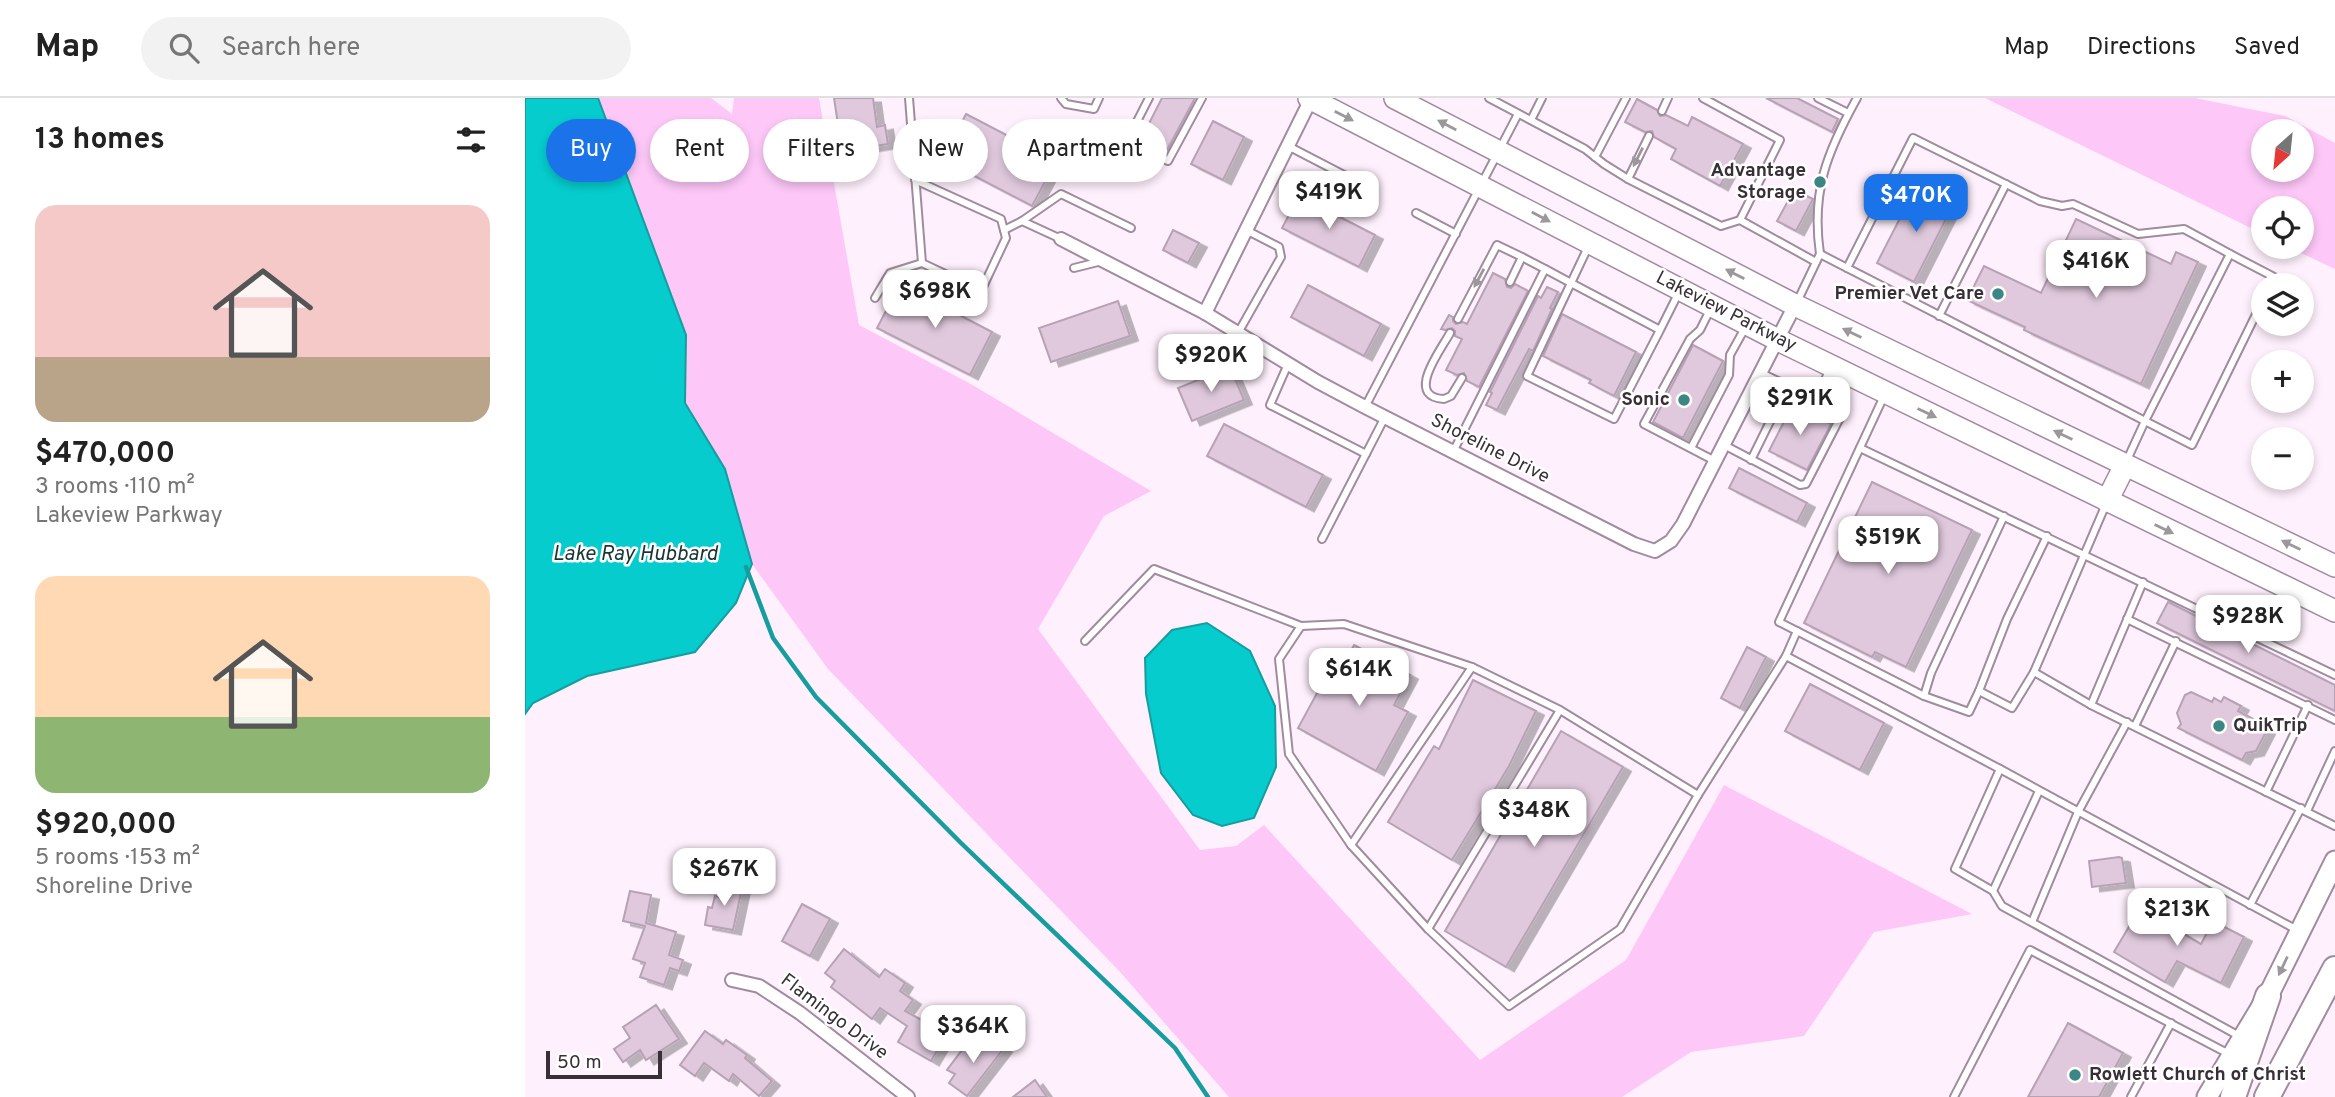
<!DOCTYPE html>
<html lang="en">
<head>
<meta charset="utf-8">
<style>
	body { margin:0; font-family:Overpass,sans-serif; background:#f2f2f2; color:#222; height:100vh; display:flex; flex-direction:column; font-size:26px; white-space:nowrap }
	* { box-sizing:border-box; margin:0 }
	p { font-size:23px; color:#767676 }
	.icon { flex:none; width:38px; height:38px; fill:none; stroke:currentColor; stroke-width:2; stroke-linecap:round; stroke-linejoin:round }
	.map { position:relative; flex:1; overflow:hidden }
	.sheet { display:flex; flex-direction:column; background:#fff; width:525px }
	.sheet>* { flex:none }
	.guide { position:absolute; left:21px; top:21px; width:665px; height:63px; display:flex; gap:14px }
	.needle { width:46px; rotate:207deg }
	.fabs { position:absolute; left:1726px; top:21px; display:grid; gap:14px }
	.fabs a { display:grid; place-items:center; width:63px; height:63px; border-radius:50%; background:#fff; box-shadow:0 4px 10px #0003; font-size:35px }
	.scale { position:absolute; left:21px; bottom:18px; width:116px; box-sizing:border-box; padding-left:7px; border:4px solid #382f37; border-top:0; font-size:19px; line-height:24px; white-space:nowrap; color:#382f37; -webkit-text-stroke:5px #fff; paint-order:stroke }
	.price { position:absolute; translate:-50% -60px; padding:0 16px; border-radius:14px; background:#fff; color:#222; font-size:23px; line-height:46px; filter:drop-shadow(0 2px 4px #0008) }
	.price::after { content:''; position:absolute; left:50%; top:42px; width:21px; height:16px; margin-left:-10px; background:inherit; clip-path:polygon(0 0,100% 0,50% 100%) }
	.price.current { background:#1a73e8; color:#fff }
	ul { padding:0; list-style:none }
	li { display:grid; align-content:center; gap:14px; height:371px; padding:0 35px }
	li span { display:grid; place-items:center; height:217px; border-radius:21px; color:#555 }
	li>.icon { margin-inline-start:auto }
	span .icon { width:126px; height:126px; fill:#fffc; stroke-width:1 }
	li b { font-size:30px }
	h2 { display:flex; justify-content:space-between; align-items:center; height:84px; padding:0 35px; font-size:30px }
	.tag { padding:0 24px; border-radius:32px; background:#fff; box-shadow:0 4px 10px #0003; font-size:24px; line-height:63px }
	.tag.current { background:#1a73e8; color:#fff }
	header { display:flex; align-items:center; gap:42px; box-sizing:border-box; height:98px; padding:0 35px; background:#fff; border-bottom:2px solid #e0e0e0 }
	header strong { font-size:33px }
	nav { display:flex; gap:38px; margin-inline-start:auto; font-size:24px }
	.search { width:490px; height:63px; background:#f2f2f2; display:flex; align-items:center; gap:18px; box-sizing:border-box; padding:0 24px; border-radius:38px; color:#767676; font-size:26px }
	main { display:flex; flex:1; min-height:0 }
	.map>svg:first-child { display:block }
	.green { fill:#fdc7f8; fill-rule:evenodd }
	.water { fill:#06cccd; stroke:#159da0; stroke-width:2 }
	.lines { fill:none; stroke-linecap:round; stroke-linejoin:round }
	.stream { stroke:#159da0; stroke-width:4.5 }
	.building { fill:#e0c9dd; stroke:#b7a1b5; stroke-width:2; filter:url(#shadow) }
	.service-casing { stroke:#a18b9e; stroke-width:10 }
	.minor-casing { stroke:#a18b9e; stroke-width:16 }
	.secondary-casing { stroke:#a18b9e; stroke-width:23 }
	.primary-casing { stroke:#a18b9e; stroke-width:24 }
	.motorway-casing { stroke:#a18b9e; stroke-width:28 }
	.service { stroke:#fff; stroke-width:6 }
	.minor { stroke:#fff; stroke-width:12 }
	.secondary { stroke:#fff; stroke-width:19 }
	.primary { stroke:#fff; stroke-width:21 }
	.motorway { stroke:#fff; stroke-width:24 }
	.oneway { fill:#9c979b }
	.poi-dot { fill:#3d8686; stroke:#fff; stroke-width:2.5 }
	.labels { text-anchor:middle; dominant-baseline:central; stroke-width:5; stroke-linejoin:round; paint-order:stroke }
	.poi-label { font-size:19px; font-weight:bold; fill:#382f37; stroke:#fff; text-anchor:end }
	.street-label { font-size:19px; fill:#382f37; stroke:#fff }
	.water-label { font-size:21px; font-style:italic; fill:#1b3535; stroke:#fff }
</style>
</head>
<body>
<header>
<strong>Map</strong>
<div class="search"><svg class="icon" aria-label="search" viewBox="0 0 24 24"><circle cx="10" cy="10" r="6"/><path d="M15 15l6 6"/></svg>Search here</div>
<nav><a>Map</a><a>Directions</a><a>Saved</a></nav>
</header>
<main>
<section class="sheet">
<h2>13 homes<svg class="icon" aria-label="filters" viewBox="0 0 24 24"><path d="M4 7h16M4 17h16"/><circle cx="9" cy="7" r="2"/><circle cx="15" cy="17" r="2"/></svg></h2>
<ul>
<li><span style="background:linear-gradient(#f6c9c9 70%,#b9a48a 0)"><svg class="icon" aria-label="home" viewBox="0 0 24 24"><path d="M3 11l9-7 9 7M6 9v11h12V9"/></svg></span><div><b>$470,000</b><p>3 rooms · 110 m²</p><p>Lakeview Parkway</p></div></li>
<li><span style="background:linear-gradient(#ffd9b3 65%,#8fb573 0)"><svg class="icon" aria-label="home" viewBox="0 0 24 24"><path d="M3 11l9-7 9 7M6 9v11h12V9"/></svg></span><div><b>$920,000</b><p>5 rooms · 153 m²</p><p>Shoreline Drive</p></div></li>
</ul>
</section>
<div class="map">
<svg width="1810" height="999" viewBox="0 0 1810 999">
	<defs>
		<filter id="shadow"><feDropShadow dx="8" dy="4.5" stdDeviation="0" flood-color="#0004"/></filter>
	</defs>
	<rect width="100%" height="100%" fill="#fef0fc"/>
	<g class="green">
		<polygon points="73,0 186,0 207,16 209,0 294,0 334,227 444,285 626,393 579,418 513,531 675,752 711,748 739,727 955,962 1101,862 1199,687 1447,816 1349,834 1279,938 1166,954 1097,999 704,999 596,875 303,571 227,466 200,371 160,304 161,236"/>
		<path d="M1460,0h210l90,18 50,27v126l-47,-22h13v-39h-38v26zM1738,33h38v39h-38z"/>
	</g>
	<g class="water">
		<polygon points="0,0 73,0 161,237 160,305 200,371 227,466 211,505 170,554 62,578 8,605 0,616"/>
		<polygon points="682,525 725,553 750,608 751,669 729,720 697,728 668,717 636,675 621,596 620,560 647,532"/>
	</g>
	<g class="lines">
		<polyline class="stream" points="221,469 248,540 291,599 436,745 650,950 683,999"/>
	</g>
	<g class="building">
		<polygon points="309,0 348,0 352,29 360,27 363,46 317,53"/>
		<polygon points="637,0 670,0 642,52 617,39"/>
		<polygon points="1241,0 1272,0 1313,21 1307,34"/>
		<polygon points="1112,1 1132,12 1135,18 1141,17 1163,28 1167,19 1218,46 1195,88 1146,61 1151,51 1129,39 1127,33 1120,34 1100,24"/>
		<polygon points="441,16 531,63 507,108 417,61"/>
		<polygon points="688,23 719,39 698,82 666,66"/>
		<polygon points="1406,91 1430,103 1389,184 1352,165 1389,93 1401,100"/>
		<polygon points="1269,92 1288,101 1271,133 1252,123"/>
		<polygon points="774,98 850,137 834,169 757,130"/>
		<polygon points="1551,121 1646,166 1651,154 1673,164 1616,286 1499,232 1500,229 1442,202 1459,168 1516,195"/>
		<polygon points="648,132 674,145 663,165 638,152"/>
		<polygon points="968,175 980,181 982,189 986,190 990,186 1003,193 954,289 942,283 939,275 932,277 921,272 937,241 930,238 930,233 927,230 920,232 916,231 924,217 928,219 928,223 931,226 938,224 942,226"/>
		<polygon points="375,186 467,234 445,277 352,230"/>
		<polygon points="783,187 856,226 839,258 766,219"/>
		<polygon points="1022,189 1033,194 1025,210 1027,211 1008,253 1004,251 972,312 961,307 967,295 965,294 1013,198 1016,200"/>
		<polygon points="593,203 605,238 526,264 514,230"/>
		<polygon points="1037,216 1111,254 1089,298 1064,285 1066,282 1018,258"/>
		<polygon points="1168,247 1198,263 1158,340 1128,324"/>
		<polygon points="705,269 719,302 667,323 653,290"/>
		<polygon points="1268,306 1306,326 1282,372 1244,353"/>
		<polygon points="699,326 798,377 781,409 682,358"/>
		<polygon points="1214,370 1282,405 1272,424 1204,390"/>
		<polygon points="1347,384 1447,432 1381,569 1350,554 1347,559 1279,525"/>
		<polygon points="1643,504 1810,587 1810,613 1632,525"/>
		<polygon points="829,547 885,577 869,607 883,614 851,673 773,630 804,573 813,578"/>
		<polygon points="1222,549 1241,559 1215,610 1196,600"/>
		<polygon points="948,582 1011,613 984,668 927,762 863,724 909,648 914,651"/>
		<polygon points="1285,586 1359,625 1335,672 1260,633"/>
		<polygon points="1666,594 1687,604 1689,600 1696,604 1699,599 1716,608 1713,613 1730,622 1729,626 1742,632 1731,653 1721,655 1717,662 1653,630 1656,626 1652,615 1660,597"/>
		<polygon points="1036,633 1098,669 981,869 920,833"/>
		<polygon points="1594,759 1597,760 1601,785 1567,789 1564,763"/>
		<polygon points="196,786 217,790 208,832 180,827 183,809 187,810 190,798 194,799"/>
		<polygon points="105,793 126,797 121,825 151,834 144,857 158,862 154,873 145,870 139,887 115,879 120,865 108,861 120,828 98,823"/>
		<polygon points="277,806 305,821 285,858 257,843"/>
		<polygon points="1615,810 1676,846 1688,823 1719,839 1696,885 1652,863 1640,884 1589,854"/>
		<polygon points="319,851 354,879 360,871 380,885 375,893 388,902 380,913 422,936 406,963 373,944 382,928 355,910 347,921 306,889 310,883 300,875"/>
		<polygon points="131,907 154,941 121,962 115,952 98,964 89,951 105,940 98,929"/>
		<polygon points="1543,925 1598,955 1574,999 1503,999"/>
		<polygon points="180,933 198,946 201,942 222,957 220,960 247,983 234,998 208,976 204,983 179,965 170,978 155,967"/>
		<polygon points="446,940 461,951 468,942 479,950 442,998 424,985 430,976 422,972"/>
		<polygon points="510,982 522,999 488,999"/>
	</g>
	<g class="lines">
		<defs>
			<g id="service">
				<polyline points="384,0 397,165 456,193 481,140 476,121 390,82"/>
				<polyline points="536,0 541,6 569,11 574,0"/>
				<polyline points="624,0 602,43 643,63 677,0"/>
				<polyline points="964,0 1060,51 1079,66 1103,81 1196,128 1215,122 1291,164"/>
				<polyline points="1178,0 1255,42 1215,122"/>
				<polyline points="1293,0 1323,15"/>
				<polyline points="1137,13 1143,0"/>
				<polyline points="1006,22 1017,0"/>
				<polyline points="763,48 844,90"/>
				<polyline points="1070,59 1101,0"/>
				<polyline points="1103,81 1124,38"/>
				<polyline points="891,115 931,136"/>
				<polyline points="497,123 536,96 606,130"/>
				<polyline points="479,132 497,123 536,141"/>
				<path d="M1295,156c-9,-63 7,-102 37,-156"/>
				<polyline points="1705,156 1749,179 1745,187"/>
				<polyline points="997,159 1020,171"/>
				<polyline points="549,170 577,163"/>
				<polyline points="1322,170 1388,40 1515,103 1537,108 1548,106 1613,136 1659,131 1705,156 1620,323 1667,347 1738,202"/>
				<polyline points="350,200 365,175 397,165"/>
				<polyline points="1272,204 1295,156 1620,323 1602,362"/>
				<polyline points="1186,210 1175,232 1165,241 1119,326 1190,363"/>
				<polyline points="1414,218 1481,86"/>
				<polyline points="933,221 972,147 997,159 985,184"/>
				<polyline points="1135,232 1089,321 1002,278 1046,185 1135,232 1153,196"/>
				<polyline points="713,235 756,159 754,149 721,132"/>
				<path d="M925,235c-9,17 -46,64 -6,66l7,-3 11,-18"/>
				<polyline points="763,266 745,307 841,356"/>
				<polyline points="1236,275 1291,301"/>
				<polyline points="1359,298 1254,524 1399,598 1444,614 1454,593 1487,610 1509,574 1566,607 1810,728"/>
				<polyline points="840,309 993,16"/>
				<polyline points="1199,347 1275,387 1281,386 1316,318 1314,313 1291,301 1304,273"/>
				<polyline points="1166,350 1204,277 1205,257 1220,230"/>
				<polyline points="1335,350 1810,577"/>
				<polyline points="928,354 1020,171 1046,185 1064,147"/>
				<polyline points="1226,362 1263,287"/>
				<polyline points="797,441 860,319"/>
				<polyline points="1602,521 1810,622"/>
				<polyline points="560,543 629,471 776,528"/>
				<polyline points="1261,558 1475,671 1772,832"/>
				<polyline points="1509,574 1581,406"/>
				<polyline points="1454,593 1482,521 1522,438"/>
				<polyline points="1399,598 1406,575 1479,418"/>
				<polyline points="1566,607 1618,484"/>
				<polyline points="1035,612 903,831 826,747 764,656 754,561 776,528 819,526 947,569 1035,612 1173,697 1261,558 1272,533"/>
				<polyline points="1610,628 1651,543"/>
				<polyline points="1475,671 1430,771 1468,793 1477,808 1716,939"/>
				<polyline points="1741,694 1783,607"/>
				<polyline points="1782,713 1810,653"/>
				<polyline points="826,747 947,569"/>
				<polyline points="1468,793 1514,693"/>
				<polyline points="1725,807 1776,710"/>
				<polyline points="1507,824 1553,714 1602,624"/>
				<polyline points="903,831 984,908 1095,831 1173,697"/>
				<polyline points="1429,999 1505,852 1704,956"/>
				<polyline points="1606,999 1646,925"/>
			</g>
			<g id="minor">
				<polyline points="536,141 680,215 793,284 840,309 1109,446 1130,453 1146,443 1158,426 1270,207"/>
				<polyline points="680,215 786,1"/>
				<polyline points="207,882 234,888 275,915 383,999"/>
			</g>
			<polyline id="secondary" points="1682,999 1743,898 1810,763"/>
			<g id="primary">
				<polyline points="784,0 1253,242 1810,513"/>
				<polyline points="870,0 1270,207 1810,468"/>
				<polyline points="1582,403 1600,367"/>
			</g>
			<g id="motorway">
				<polyline points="1708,999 1743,898"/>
				<polyline points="1742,999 1810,871"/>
			</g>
		</defs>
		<use href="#service" class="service-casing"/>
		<use href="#minor" class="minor-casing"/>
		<use href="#secondary" class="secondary-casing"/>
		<use href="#primary" class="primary-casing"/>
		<use href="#motorway" class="motorway-casing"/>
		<use href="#service" class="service"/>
		<use href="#minor" class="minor"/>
		<use href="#secondary" class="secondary"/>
		<use href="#primary" class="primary"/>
		<use href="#motorway" class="motorway"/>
	</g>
	<defs><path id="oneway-solid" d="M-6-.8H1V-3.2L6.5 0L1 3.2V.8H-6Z" transform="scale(1.75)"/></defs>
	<g class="oneway">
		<use href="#oneway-solid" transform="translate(819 18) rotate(27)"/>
		<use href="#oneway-solid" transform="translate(922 27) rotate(-152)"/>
		<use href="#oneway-solid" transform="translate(1113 59) rotate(117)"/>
		<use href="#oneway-solid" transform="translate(1016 119) rotate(28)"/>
		<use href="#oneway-solid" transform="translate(1210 176) rotate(-153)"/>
		<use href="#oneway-solid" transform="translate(954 180) rotate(118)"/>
		<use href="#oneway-solid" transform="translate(1327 235) rotate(-154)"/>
		<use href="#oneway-solid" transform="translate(1402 315) rotate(26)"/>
		<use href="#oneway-solid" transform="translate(1538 337) rotate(-154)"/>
		<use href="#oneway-solid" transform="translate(1639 431) rotate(26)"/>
		<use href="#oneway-solid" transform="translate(1766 447) rotate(-154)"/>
		<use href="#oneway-solid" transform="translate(1758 868) rotate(115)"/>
	</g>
	<g class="poi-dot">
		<circle cx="1295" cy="84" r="7"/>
		<circle cx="1473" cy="196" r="7"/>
		<circle cx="1159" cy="302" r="7"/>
		<circle cx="1694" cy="628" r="7"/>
		<circle cx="1550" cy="977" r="7"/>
	</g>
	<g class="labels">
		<g class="poi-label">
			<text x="1281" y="73">Advantage<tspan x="1281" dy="22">Storage</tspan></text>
			<text x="1459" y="196">Premier Vet Care</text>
			<text x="1145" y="302">Sonic</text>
			<text x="1708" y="628" text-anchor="start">QuikTrip</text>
			<text x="1564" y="977" text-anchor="start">Rowlett Church of Christ</text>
		</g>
		<g class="street-label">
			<text transform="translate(1201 214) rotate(27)">Lakeview Parkway</text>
			<text transform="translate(965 351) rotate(27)">Shoreline Drive</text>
			<text transform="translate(309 919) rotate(37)">Flamingo Drive</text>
		</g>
		<g class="water-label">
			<text x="110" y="456">Lake Ray Hubbard</text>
		</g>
	</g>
</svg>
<div class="fabs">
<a><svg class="needle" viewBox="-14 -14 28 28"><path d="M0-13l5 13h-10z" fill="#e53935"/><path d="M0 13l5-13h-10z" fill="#767676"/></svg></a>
<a><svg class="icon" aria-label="locate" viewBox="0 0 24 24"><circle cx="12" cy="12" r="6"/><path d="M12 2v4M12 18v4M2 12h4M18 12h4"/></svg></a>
<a><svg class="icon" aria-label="layers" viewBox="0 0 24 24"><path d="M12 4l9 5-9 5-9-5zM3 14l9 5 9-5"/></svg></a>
<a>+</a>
<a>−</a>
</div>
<div class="scale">50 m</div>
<b class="price" style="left:804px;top:133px">$419K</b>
<b class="price current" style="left:1391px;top:136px">$470K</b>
<b class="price" style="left:1571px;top:202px">$416K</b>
<b class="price" style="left:410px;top:232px">$698K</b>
<b class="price" style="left:686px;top:296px">$920K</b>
<b class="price" style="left:1275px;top:339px">$291K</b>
<b class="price" style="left:1363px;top:478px">$519K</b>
<b class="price" style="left:1723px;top:557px">$928K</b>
<b class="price" style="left:834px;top:610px">$614K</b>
<b class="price" style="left:1009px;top:751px">$348K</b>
<b class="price" style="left:199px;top:810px">$267K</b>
<b class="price" style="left:1652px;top:850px">$213K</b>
<b class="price" style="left:448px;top:967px">$364K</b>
<div class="guide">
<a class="tag current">Buy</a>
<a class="tag">Rent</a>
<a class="tag">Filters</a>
<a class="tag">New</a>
<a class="tag">Apartment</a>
</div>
</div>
</main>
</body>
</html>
